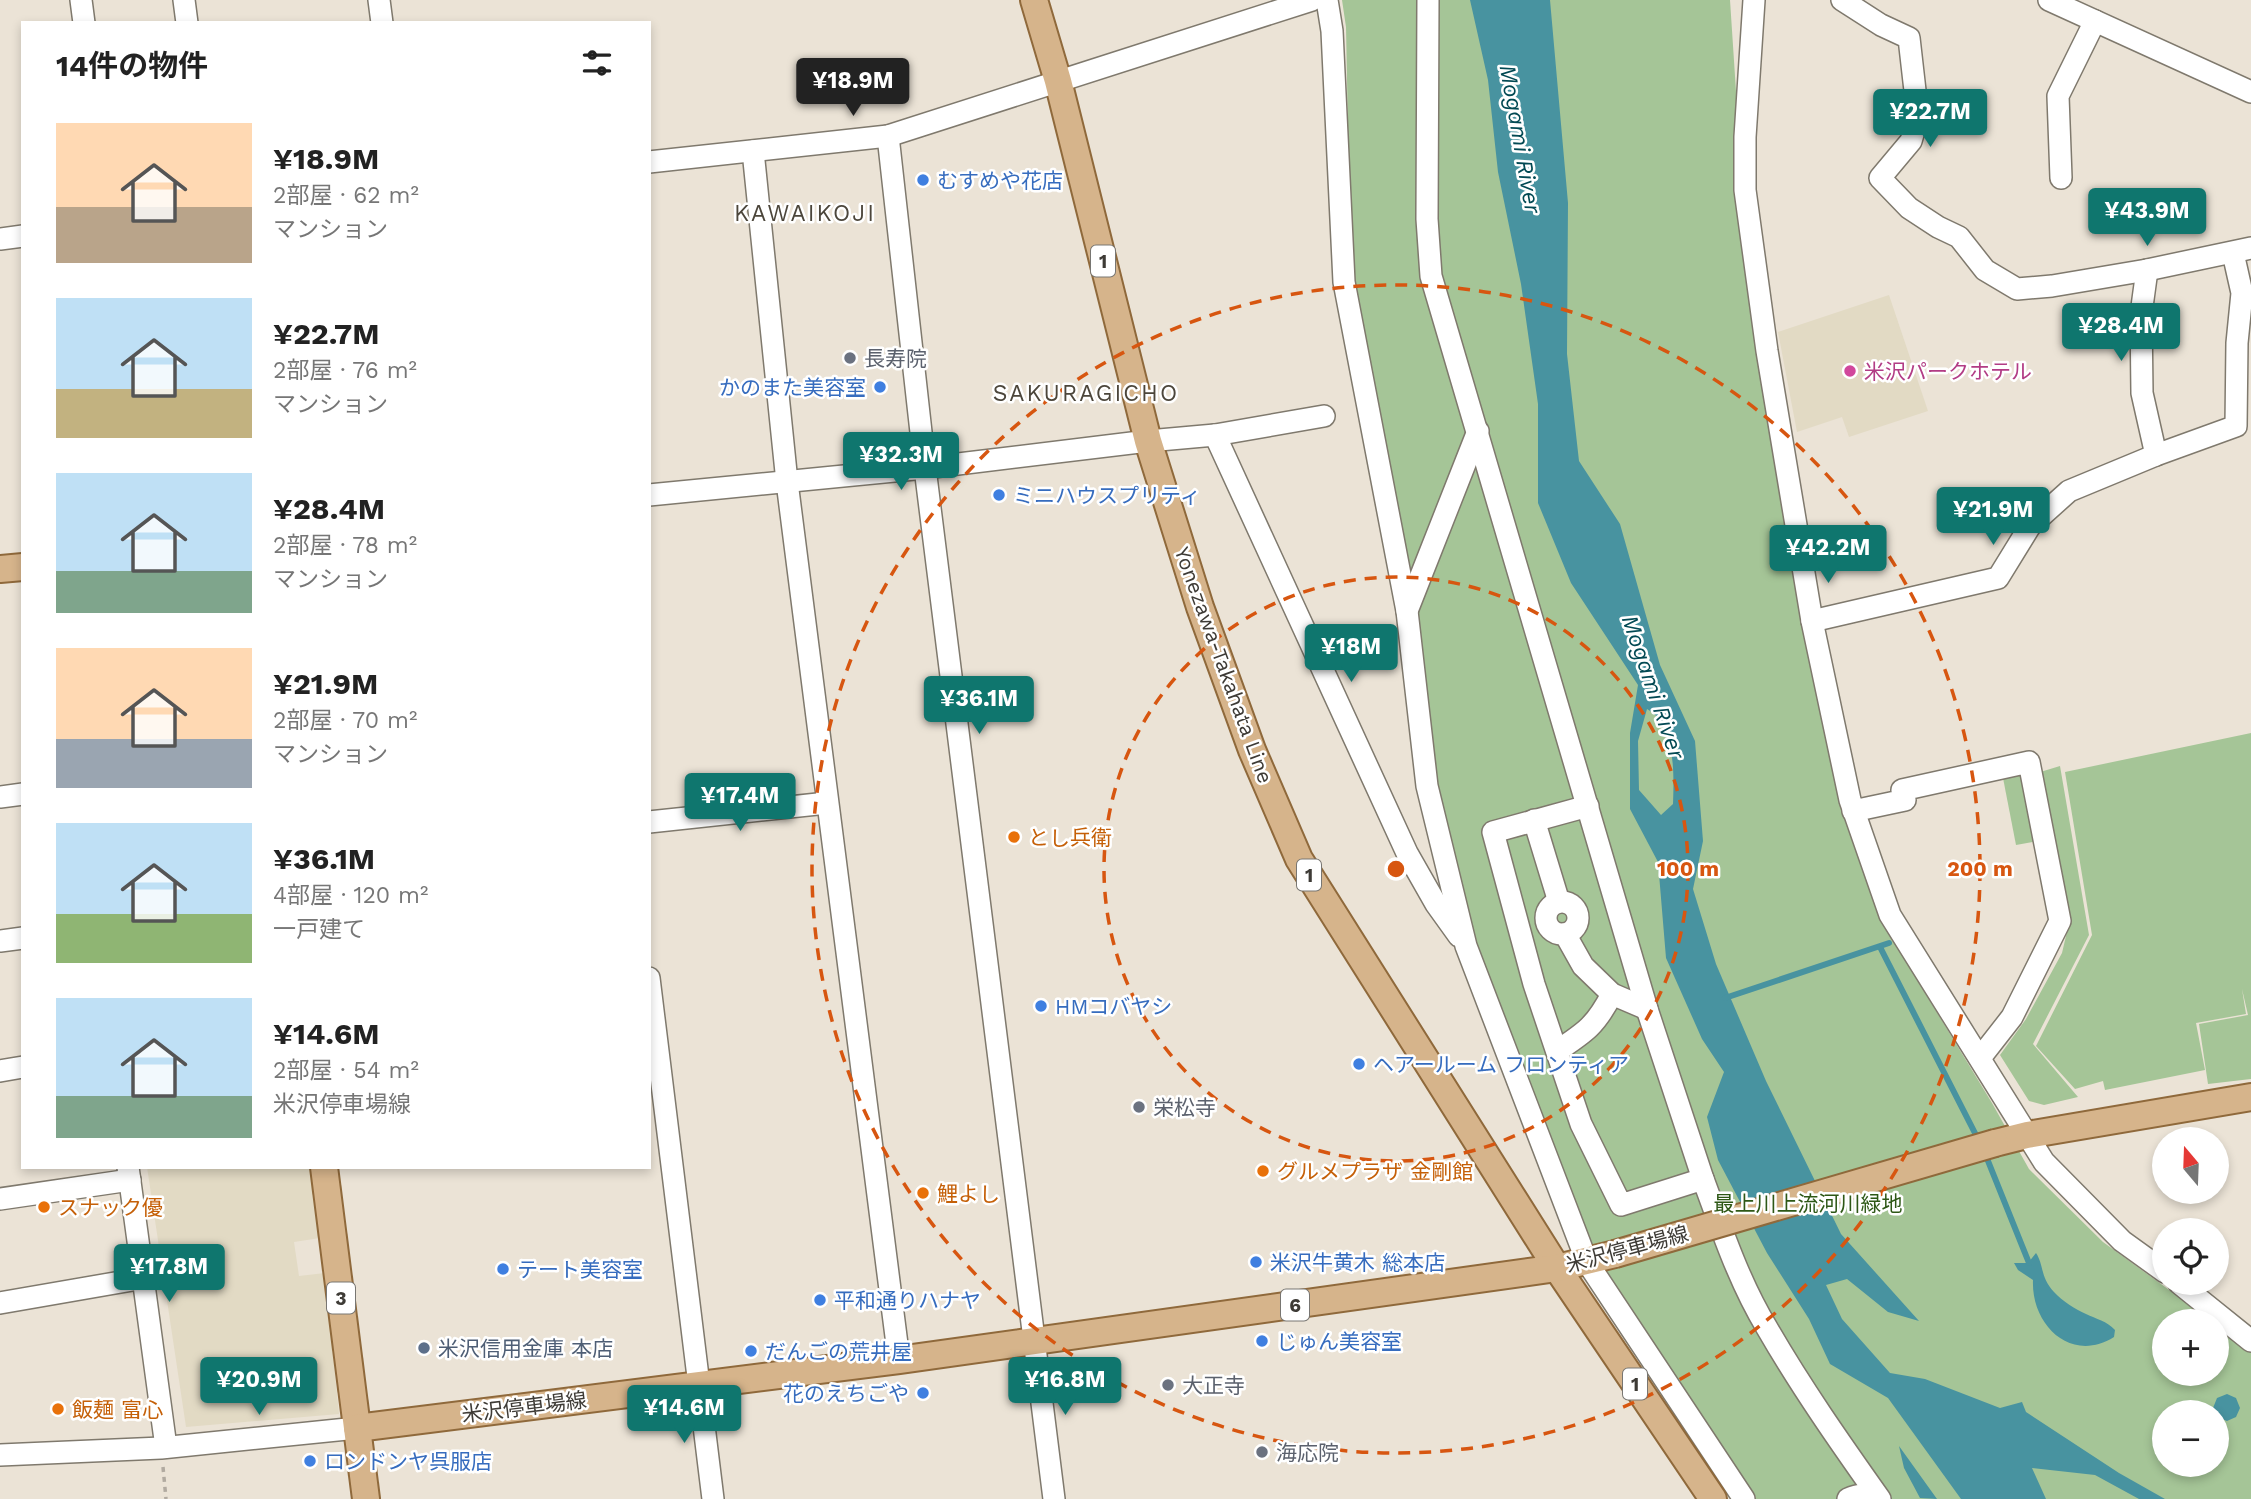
<!DOCTYPE html>
<html lang="ja">
<head>
<meta charset="utf-8">
<style>
	body { margin:0; font-family:"Work Sans","Noto Sans JP",sans-serif; background:#f6f6f6; color:#222; height:100vh; display:flex; flex-direction:column; font-size:26px; white-space:nowrap }
	* { box-sizing:border-box; margin:0 }
	p { font-size:23px; color:#767676 }
	.icon { flex:none; width:38px; height:38px; fill:none; stroke:currentColor; stroke-width:2; stroke-linecap:round; stroke-linejoin:round }
	.map { position:relative; flex:1; overflow:hidden }
	.panel { position:absolute; left:21px; top:21px; width:630px; height:1148px; display:flex; flex-direction:column; background:#fff; border-radius:0px; box-shadow:0 4px 10px #0003 }
	.panel>* { flex:none }
	.needle { width:46px; rotate:341deg }
	.controls { position:absolute; left:2152px; top:1127px; display:grid; gap:14px }
	.controls a { display:grid; place-items:center; width:77px; height:77px; border-radius:50%; background:#fff; box-shadow:0 4px 10px #0003; font-size:35px }
	.price { position:absolute; translate:-50% -60px; padding:0 16px; border-radius:7px; background:#0f766e; color:#fff; font-size:23px; line-height:46px; filter:drop-shadow(0 2px 4px #0008) }
	.price::after { content:''; position:absolute; left:50%; top:42px; width:21px; height:16px; margin-left:-10px; background:inherit; clip-path:polygon(0 0,100% 0,50% 100%) }
	.price.current { background:#222; color:#fff }
	ul { padding:0; list-style:none }
	li { display:flex; align-items:center; gap:21px; height:175px; padding:0 35px }
	li span { display:grid; place-items:center; flex:none; width:196px; height:140px; border-radius:0px; color:#555 }
	li>.icon { margin-inline-start:auto }
	span .icon { width:84px; height:84px; fill:#fffc; stroke-width:1 }
	li b { font-size:30px }
	h2 { display:flex; justify-content:space-between; align-items:center; height:84px; padding:0 35px; font-size:30px }
	.map>svg:first-child { display:block }
	.commercial { fill:#e2dac4 }
	.green { fill:#a5c597; fill-rule:evenodd }
	.water { fill:#4893a0; fill-rule:evenodd }
	.lines { fill:none; stroke-linecap:round; stroke-linejoin:round }
	.stream { stroke:#4893a0; stroke-width:6 }
	.minor-casing { stroke:#7f796d; stroke-width:24 }
	.major-casing { stroke:#8f693b; stroke-width:30 }
	.path { stroke:#b1aaa0; stroke-width:3.5; stroke-dasharray:5 5; stroke-linecap:butt }
	.minor { stroke:#fff; stroke-width:21 }
	.major { stroke:#d6b48b; stroke-width:26 }
	.major-bridge-casing { stroke:#8f693b; stroke-width:30; stroke-linecap:butt }
	.major-bridge { stroke:#d6b48b; stroke-width:26 }
	.ring { fill:none; stroke:#d75610; stroke-width:3.5; stroke-dasharray:12 9 }
	.shop-dot { fill:#3f7fe0; stroke:#fff; stroke-width:2.5 }
	.worship-dot { fill:#6b7280; stroke:#fff; stroke-width:2.5 }
	.hotel-dot { fill:#d1479c; stroke:#fff; stroke-width:2.5 }
	.food-dot { fill:#e8710a; stroke:#fff; stroke-width:2.5 }
	.service-dot { fill:#5c6f8a; stroke:#fff; stroke-width:2.5 }
	.labels { text-anchor:middle; dominant-baseline:central; stroke-width:5; stroke-linejoin:round; paint-order:stroke }
	.shield { fill:#fff; stroke:#787672; stroke-width:2 }
	.shield-label { font-size:19px; font-weight:bold; fill:#3e3b36 }
	.shop-label { font-size:21px; fill:#366cbe; stroke:#fff; text-anchor:start }
	.worship-label { font-size:21px; fill:#5b616d; stroke:#fff; text-anchor:start }
	.hotel-label { font-size:21px; fill:#b23c85; stroke:#fff; text-anchor:start }
	.street-label { font-size:21px; fill:#3e3b36; stroke:#fff }
	.food-label { font-size:21px; fill:#c56008; stroke:#fff; text-anchor:start }
	.park-label { font-size:21px; fill:#2e5816; stroke:#fff }
	.service-label { font-size:21px; fill:#4e5e75; stroke:#fff; text-anchor:start }
	.water-label { font-size:23px; font-style:italic; fill:#024953; stroke:#fff }
	.neighbourhood-label { font-size:23px; letter-spacing:2px; fill:#4c463b; stroke:#fff }
	.centre { fill:#d75610; stroke:#fff; stroke-width:3.5 }
	.ring-label { font-size:21px; text-anchor:middle; font-weight:bold; fill:#d75610; stroke:#fff; stroke-width:5; stroke-linejoin:round; paint-order:stroke }
</style>
</head>
<body>
<div class="map">
<svg width="2251" height="1499" viewBox="0 0 2251 1499">
	<rect width="100%" height="100%" fill="#ebe3d6"/>
	<g class="commercial">
		<polygon points="1889,295 1928,411 1849,437 1842,417 1797,432 1778,332"/>
		<polygon points="147,1167 313,1167 320,1238 294,1242 299,1276 325,1273 339,1414 186,1427"/>
	</g>
	<g class="green">
		<path d="M1342,0h388l9,137 83,575 21,103 39,107 110,181 37,66 74,73 109,79h-47v53h52v-49l34,27v147h-498l-124,-186 -44,-82 -108,-286 -41,-159 -85,-498 -5,-261zM2165,1412h52v53h-52z"/>
		<polygon points="2251,733 2251,1079 2208,1084 2199,1024 2248,1015 2242,989 2246,1014 2196,1023 2205,1070 2105,1090 2103,1081 2075,1089 2036,1046 2092,935 2065,772"/>
		<polygon points="2060,766 2089,935 2033,1044 2078,1097 2044,1105 2029,1101 2000,1055 2026,1019 2062,953 2069,923 2037,773"/>
		<polygon points="2024,774 2038,841 2016,845 2003,778"/>
	</g>
	<g class="water">
		<path d="M1470,0h80l18,203 -1,151 12,107 41,63 40,141 35,76 8,100 -10,48 23,75 50,117 75,153 78,87 -31,-9 -41,-33 -21,6 16,34 48,54 35,6 75,29 22,-6 4,10 93,61 46,26h-26l-44,-24 -63,-7 14,31h-85l-73,-101 -58,-34 -21,-45 -42,-66 -49,-93 -11,-43 17,-45 -22,-33 -36,-81 -8,-96 -28,-53v-76l8,-48 -67,-102 -33,-80v-99l-17,-120 -23,-112 -10,-92zM1647,709c29,15 27,67 26,95l-12,11 -22,-25 -1,-49z"/>
		<path d="M2036,1253c8,12 4,24 18,39 8,9 21,17 32,22 10,5 21,7 29,16l-1,7c-43,27 -83,-12 -81,-57l-15,-10 -4,-7h14z"/>
		<polygon points="2227,1394 2236,1398 2240,1408 2236,1417 2227,1421 2217,1417 2217,1412 2214,1412 2213,1408 2217,1398"/>
		<polygon points="1899,1446 1937,1499 1938,1499 1920,1498 1904,1468"/>
	</g>
	<g class="lines">
		<g class="stream">
			<polyline points="1880,947 1979,1141"/>
			<polyline points="1725,998 1889,943"/>
			<polyline points="1984,1151 2029,1263"/>
		</g>
		<defs>
			<g id="minor">
				<polyline points="81,0 84,23"/>
				<polyline points="184,0 187,23"/>
				<polyline points="379,0 382,23"/>
				<polyline points="1327,0 1332,31 1344,282 1407,611 1427,786 1466,946 1587,1262 1744,1499"/>
				<polyline points="1428,0 1427,219 1431,276 1647,1009 1703,1179"/>
				<polyline points="1754,0 1745,137 1745,190 1767,351 1812,621 1850,800 1890,915 2044,1162 2122,1241 2165,1272"/>
				<polyline points="1842,0 1881,25 1909,38 1918,117 1911,141 1880,178 1909,208 1938,227 1959,237 1985,270 2017,289 2052,286 2147,270 2251,248"/>
				<polyline points="2049,0 2251,92"/>
				<polyline points="888,136 925,468 1054,1499"/>
				<polyline points="753,151 787,482 899,1360"/>
				<polyline points="649,162 888,136 1312,0"/>
				<polyline points="2061,178 2058,96 2095,21"/>
				<polyline points="0,239 23,236"/>
				<polyline points="2147,270 2141,314 2142,393 2156,455"/>
				<polyline points="1215,435 1407,853 1436,904 1459,936"/>
				<polyline points="649,495 925,468 1148,441 1215,435 1324,416"/>
				<polyline points="1407,611 1478,431"/>
				<polyline points="1812,621 1998,578 2030,526 2069,491 2156,455 2236,426 2237,343 2242,293 2233,253"/>
				<polyline points="0,797 23,794"/>
				<path d="M1588,806l-95,26 41,152 47,140 40,81 82,-26c19,51 36,103 64,149 34,59 74,116 113,171"/>
				<polyline points="1853,811 1905,800 1902,790 2029,762 2060,921 2012,1017 1980,1058"/>
				<polyline points="1534,820 1559,902"/>
				<polyline points="649,822 827,803"/>
				<circle cx="1562" cy="918" r="16"/>
				<polyline points="1565,934 1583,966 1612,994 1647,1009"/>
				<polyline points="0,941 23,938"/>
				<polyline points="649,978 713,1499"/>
				<path d="M1557,1051c29,-19 39,-26 55,-57"/>
				<polyline points="0,1071 23,1067"/>
				<polyline points="128,1167 166,1447"/>
				<polyline points="0,1199 130,1180"/>
				<polyline points="2179,1283 2251,1341"/>
				<polyline points="0,1303 144,1278"/>
				<polyline points="0,1455 161,1448 357,1428"/>
				<path d="M1848,1499c10,-5 20,-5 30,0"/>
			</g>
			<g id="major">
				<polyline points="1034,0 1058,81 1148,441 1200,607 1252,750 1299,859 1557,1268 1713,1499"/>
				<polyline points="0,569 23,567"/>
				<polyline points="1995,1143 2027,1135 2251,1097"/>
				<polyline points="324,1167 366,1499"/>
				<polyline points="357,1428 899,1360 1557,1268 1615,1254"/>
			</g>
		</defs>
		<use href="#minor" class="minor-casing"/>
		<use href="#major" class="major-casing"/>
		<polyline class="path" points="163,1467 166,1499"/>
		<use href="#minor" class="minor"/>
		<use href="#major" class="major"/>
		<defs>
			<polyline id="major-bridge" points="1615,1254 1995,1143"/>
		</defs>
		<use href="#major-bridge" class="major-bridge-casing"/>
		<use href="#major-bridge" class="major-bridge"/>
	</g>
	<g class="ring">
		<circle cx="1396" cy="869" r="292"/>
		<circle cx="1396" cy="869" r="584"/>
	</g>
	<g class="shop-dot">
		<circle cx="923" cy="180" r="7"/>
		<circle cx="880" cy="387" r="7"/>
		<circle cx="999" cy="495" r="7"/>
		<circle cx="1041" cy="1006" r="7"/>
		<circle cx="1359" cy="1064" r="7"/>
		<circle cx="1256" cy="1262" r="7"/>
		<circle cx="503" cy="1269" r="7"/>
		<circle cx="820" cy="1300" r="7"/>
		<circle cx="1262" cy="1341" r="7"/>
		<circle cx="751" cy="1351" r="7"/>
		<circle cx="923" cy="1393" r="7"/>
		<circle cx="310" cy="1461" r="7"/>
	</g>
	<g class="worship-dot">
		<circle cx="850" cy="358" r="7"/>
		<circle cx="1139" cy="1107" r="7"/>
		<circle cx="1168" cy="1385" r="7"/>
		<circle cx="1262" cy="1452" r="7"/>
	</g>
	<circle class="hotel-dot" cx="1850" cy="371" r="7"/>
	<g class="food-dot">
		<circle cx="1014" cy="837" r="7"/>
		<circle cx="1263" cy="1171" r="7"/>
		<circle cx="923" cy="1193" r="7"/>
		<circle cx="44" cy="1207" r="7"/>
		<circle cx="58" cy="1409" r="7"/>
	</g>
	<circle class="service-dot" cx="424" cy="1348" r="7"/>
	<g class="labels">
		<g class="shield">
			<rect x="1091" y="245.5" width="24" height="31" rx="5"/>
			<rect x="1297" y="859.5" width="24" height="31" rx="5"/>
			<rect x="327" y="1282.5" width="28" height="31" rx="5"/>
			<rect x="1281" y="1289.5" width="28" height="31" rx="5"/>
			<rect x="1623" y="1368.5" width="24" height="31" rx="5"/>
		</g>
		<g class="shield-label">
			<text x="1103" y="261">1</text>
			<text x="1309" y="875">1</text>
			<text x="341" y="1298">3</text>
			<text x="1295" y="1305">6</text>
			<text x="1635" y="1384">1</text>
		</g>
		<g class="shop-label">
			<text x="937" y="180">むすめや花店</text>
			<text x="866" y="387" text-anchor="end">かのまた美容室</text>
			<text x="1013" y="495">ミニハウスプリティ</text>
			<text x="1055" y="1006">HMコバヤシ</text>
			<text x="1373" y="1064">ヘアールーム フロンティア</text>
			<text x="1270" y="1262">米沢牛黄木 総本店</text>
			<text x="517" y="1269">テート美容室</text>
			<text x="834" y="1300">平和通りハナヤ</text>
			<text x="1276" y="1341">じゅん美容室</text>
			<text x="765" y="1351">だんごの荒井屋</text>
			<text x="909" y="1393" text-anchor="end">花のえちごや</text>
			<text x="324" y="1461">ロンドンヤ呉服店</text>
		</g>
		<g class="worship-label">
			<text x="864" y="358">長寿院</text>
			<text x="1153" y="1107">栄松寺</text>
			<text x="1182" y="1385">大正寺</text>
			<text x="1276" y="1452">海応院</text>
		</g>
		<g class="hotel-label">
			<text x="1864" y="371">米沢パークホテル</text>
		</g>
		<g class="street-label">
			<text transform="translate(1224 665) rotate(70)">Yonezawa-Takahata Line</text>
			<text transform="translate(1627 1249) rotate(-15)">米沢停車場線</text>
			<text transform="translate(524 1407) rotate(-7)">米沢停車場線</text>
		</g>
		<g class="food-label">
			<text x="1028" y="837">とし兵衛</text>
			<text x="1277" y="1171">グルメプラザ 金剛館</text>
			<text x="937" y="1193">鯉よし</text>
			<text x="58" y="1207">スナック優</text>
			<text x="72" y="1409">飯麺 富心</text>
		</g>
		<g class="park-label">
			<text x="1808" y="1203">最上川上流河川緑地</text>
		</g>
		<g class="service-label">
			<text x="438" y="1348">米沢信用金庫 本店</text>
		</g>
		<g class="water-label">
			<text transform="translate(1520 139) rotate(80)">Mogami River</text>
			<text transform="translate(1653 687) rotate(71)">Mogami River</text>
		</g>
		<g class="neighbourhood-label">
			<text x="805" y="213">KAWAIKOJI</text>
			<text x="1086" y="393">SAKURAGICHO</text>
		</g>
	</g>
	<circle cx="1396" cy="869" r="10" class="centre"/>
	<g class="ring-label">
		<text x="1688" y="876">100 m</text>
		<text x="1980" y="876">200 m</text>
	</g>
</svg>
<div class="controls">
<a><svg class="needle" viewBox="-14 -14 28 28"><path d="M0-13l5 13h-10z" fill="#e53935"/><path d="M0 13l5-13h-10z" fill="#767676"/></svg></a>
<a><svg class="icon" aria-label="locate" viewBox="0 0 24 24"><circle cx="12" cy="12" r="6"/><path d="M12 2v4M12 18v4M2 12h4M18 12h4"/></svg></a>
<a>+</a>
<a>−</a>
</div>
<b class="price current" style="left:853px;top:118px">¥18.9M</b>
<b class="price" style="left:1930px;top:149px">¥22.7M</b>
<b class="price" style="left:2147px;top:248px">¥43.9M</b>
<b class="price" style="left:2121px;top:363px">¥28.4M</b>
<b class="price" style="left:901px;top:492px">¥32.3M</b>
<b class="price" style="left:1993px;top:547px">¥21.9M</b>
<b class="price" style="left:1828px;top:585px">¥42.2M</b>
<b class="price" style="left:1351px;top:684px">¥18M</b>
<b class="price" style="left:979px;top:736px">¥36.1M</b>
<b class="price" style="left:740px;top:833px">¥17.4M</b>
<b class="price" style="left:169px;top:1304px">¥17.8M</b>
<b class="price" style="left:259px;top:1417px">¥20.9M</b>
<b class="price" style="left:1065px;top:1417px">¥16.8M</b>
<b class="price" style="left:684px;top:1445px">¥14.6M</b>
<section class="panel">
<h2>14件の物件<svg class="icon" aria-label="filters" viewBox="0 0 24 24"><path d="M4 7h16M4 17h16"/><circle cx="9" cy="7" r="2"/><circle cx="15" cy="17" r="2"/></svg></h2>
<ul>
<li><span style="background:linear-gradient(#ffd9b3 60%,#b9a48a 0)"><svg class="icon" aria-label="home" viewBox="0 0 24 24"><path d="M3 11l9-7 9 7M6 9v11h12V9"/></svg></span><div><b>¥18.9M</b><p>2部屋 · 62 m²</p><p>マンション</p></div></li>
<li><span style="background:linear-gradient(#bfe0f5 65%,#c2b280 0)"><svg class="icon" aria-label="home" viewBox="0 0 24 24"><path d="M3 11l9-7 9 7M6 9v11h12V9"/></svg></span><div><b>¥22.7M</b><p>2部屋 · 76 m²</p><p>マンション</p></div></li>
<li><span style="background:linear-gradient(#bfe0f5 70%,#7fa58c 0)"><svg class="icon" aria-label="home" viewBox="0 0 24 24"><path d="M3 11l9-7 9 7M6 9v11h12V9"/></svg></span><div><b>¥28.4M</b><p>2部屋 · 78 m²</p><p>マンション</p></div></li>
<li><span style="background:linear-gradient(#ffd9b3 65%,#9aa5b1 0)"><svg class="icon" aria-label="home" viewBox="0 0 24 24"><path d="M3 11l9-7 9 7M6 9v11h12V9"/></svg></span><div><b>¥21.9M</b><p>2部屋 · 70 m²</p><p>マンション</p></div></li>
<li><span style="background:linear-gradient(#bfe0f5 65%,#8fb573 0)"><svg class="icon" aria-label="home" viewBox="0 0 24 24"><path d="M3 11l9-7 9 7M6 9v11h12V9"/></svg></span><div><b>¥36.1M</b><p>4部屋 · 120 m²</p><p>一戸建て</p></div></li>
<li><span style="background:linear-gradient(#bfe0f5 70%,#7fa58c 0)"><svg class="icon" aria-label="home" viewBox="0 0 24 24"><path d="M3 11l9-7 9 7M6 9v11h12V9"/></svg></span><div><b>¥14.6M</b><p>2部屋 · 54 m²</p><p>米沢停車場線</p></div></li>
</ul>
</section>
</div>
</body>
</html>
